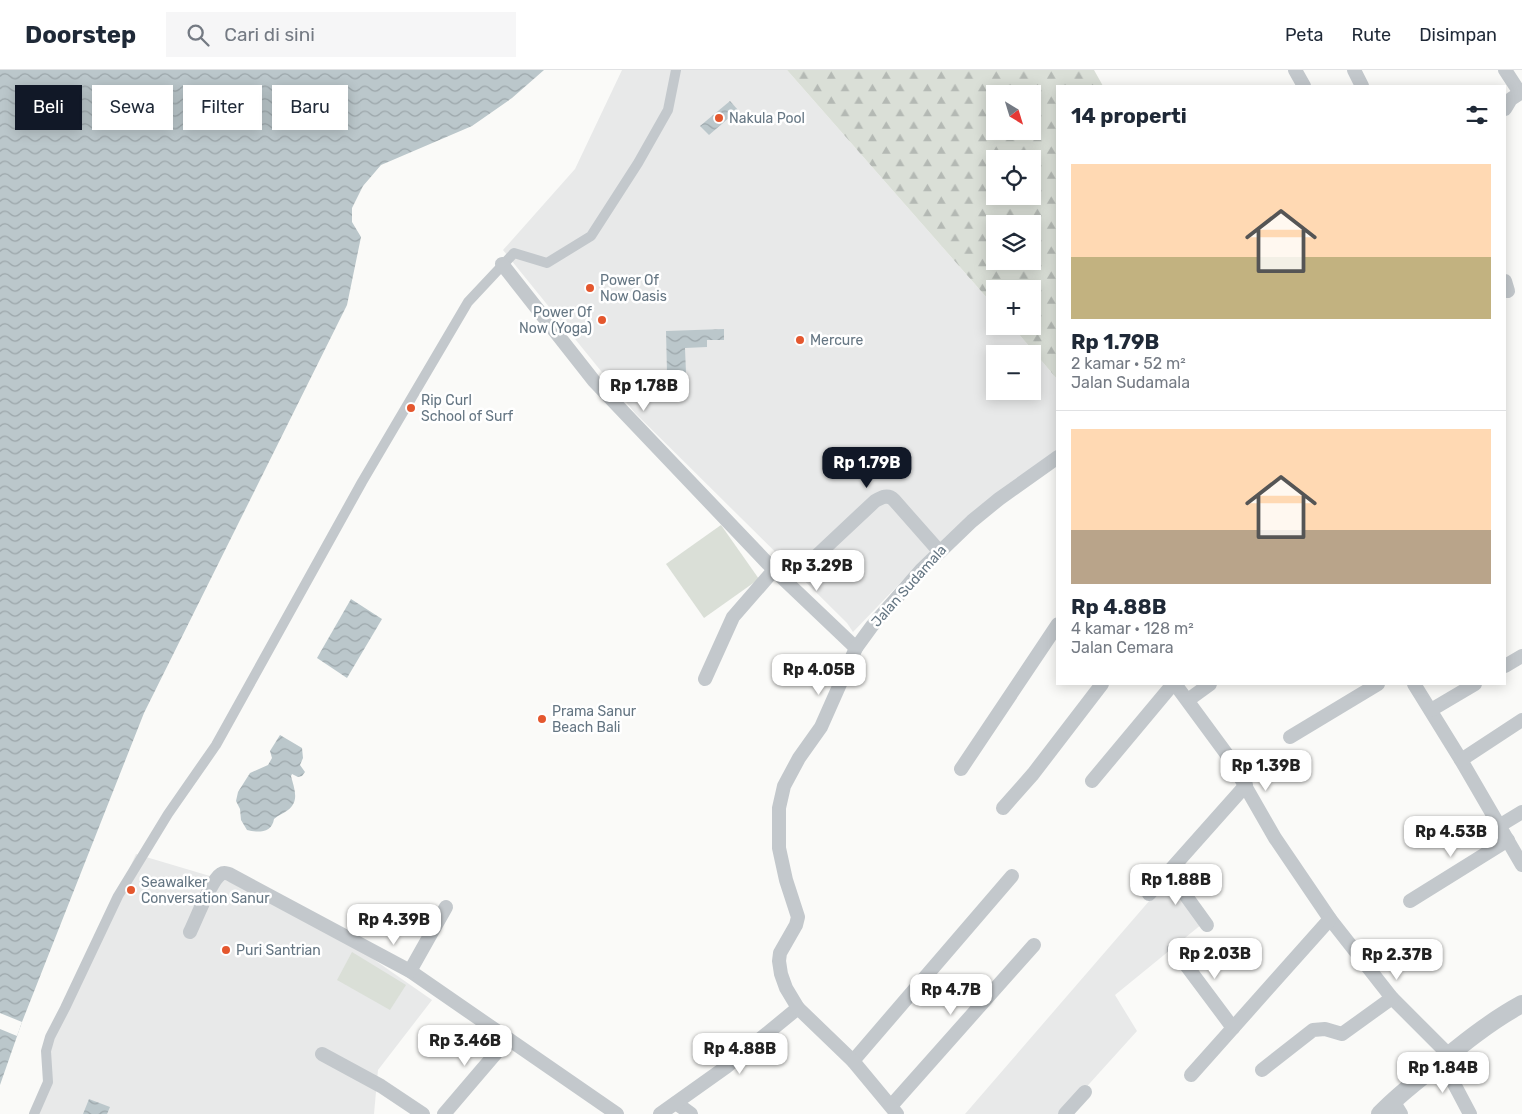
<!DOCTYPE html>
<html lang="id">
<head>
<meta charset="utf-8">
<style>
	body { margin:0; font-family:Rubik,sans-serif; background:#f6f6f7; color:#1f2937; height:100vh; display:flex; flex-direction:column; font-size:19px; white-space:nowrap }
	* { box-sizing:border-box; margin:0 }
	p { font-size:16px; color:#747a83 }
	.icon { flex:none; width:28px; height:28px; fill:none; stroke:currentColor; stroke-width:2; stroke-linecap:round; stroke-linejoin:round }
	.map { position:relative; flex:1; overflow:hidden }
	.details { position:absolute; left:1056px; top:15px; width:450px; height:600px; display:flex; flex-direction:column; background:#fff; border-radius:0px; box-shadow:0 2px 12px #0003 }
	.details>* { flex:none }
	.banner { position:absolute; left:15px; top:15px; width:475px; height:45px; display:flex; gap:10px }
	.needle { width:32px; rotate:142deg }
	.controls { position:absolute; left:986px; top:15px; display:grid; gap:10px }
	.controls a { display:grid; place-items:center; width:55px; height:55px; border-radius:0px; background:#fff; box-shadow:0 2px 12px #0003; font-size:25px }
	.price { position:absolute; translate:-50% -42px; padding:0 11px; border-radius:10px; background:#fff; color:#222; font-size:16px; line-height:32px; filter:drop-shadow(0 1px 2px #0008) }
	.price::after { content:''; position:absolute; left:50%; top:30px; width:15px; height:11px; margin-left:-8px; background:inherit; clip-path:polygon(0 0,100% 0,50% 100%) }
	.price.selected { background:#111827; color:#fff }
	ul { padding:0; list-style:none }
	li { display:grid; align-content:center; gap:10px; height:265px; padding:0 15px }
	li+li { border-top:1px solid #e0e1e3 }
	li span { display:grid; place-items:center; height:155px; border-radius:0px; color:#555 }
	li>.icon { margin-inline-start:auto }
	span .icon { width:90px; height:90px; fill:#fffc; stroke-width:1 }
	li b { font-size:21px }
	h2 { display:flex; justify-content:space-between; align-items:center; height:60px; padding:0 15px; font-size:21px }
	.pill { padding:0 18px; border-radius:0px; background:#fff; box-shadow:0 2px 12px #0003; font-size:18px; line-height:45px }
	.pill.selected { background:#111827; color:#fff }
	header { display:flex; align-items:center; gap:30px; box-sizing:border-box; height:70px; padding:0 25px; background:#fff; border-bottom:1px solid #e0e1e3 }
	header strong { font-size:24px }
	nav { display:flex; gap:28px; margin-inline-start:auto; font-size:18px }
	.search { width:350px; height:45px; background:#f6f6f7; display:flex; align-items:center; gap:12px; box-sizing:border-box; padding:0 18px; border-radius:0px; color:#747a83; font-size:19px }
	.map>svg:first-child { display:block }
	.built { fill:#e8e9e9; fill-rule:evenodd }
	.green { fill:#dadfd7 }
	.forest { fill:url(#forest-firs); fill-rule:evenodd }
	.water { fill:url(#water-waves) }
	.pier { fill:#fafaf8 }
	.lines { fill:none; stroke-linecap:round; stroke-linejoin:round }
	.pedestrian { stroke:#c3c8cc; stroke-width:10 }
	.minor { stroke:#c3c8cc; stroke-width:14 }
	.tertiary { stroke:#c3c8cc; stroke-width:18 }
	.poi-dot { fill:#e4572e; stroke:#fff; stroke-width:2 }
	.labels { text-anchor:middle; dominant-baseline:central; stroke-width:5; stroke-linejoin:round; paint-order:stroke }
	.poi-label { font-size:14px; fill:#657683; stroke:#fff; text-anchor:start }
	.street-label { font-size:14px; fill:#657683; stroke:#fff }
</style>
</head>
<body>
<header>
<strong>Doorstep</strong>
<div class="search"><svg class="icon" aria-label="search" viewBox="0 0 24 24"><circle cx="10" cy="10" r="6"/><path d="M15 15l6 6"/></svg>Cari di sini</div>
<nav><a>Peta</a><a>Rute</a><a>Disimpan</a></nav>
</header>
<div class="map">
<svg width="1522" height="1044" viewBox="0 0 1522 1044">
	<defs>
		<pattern id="forest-firs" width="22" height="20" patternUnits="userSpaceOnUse" patternTransform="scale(1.25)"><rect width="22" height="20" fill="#dadfd7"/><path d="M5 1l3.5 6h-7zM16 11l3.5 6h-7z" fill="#b4b9b4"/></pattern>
		<pattern id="water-waves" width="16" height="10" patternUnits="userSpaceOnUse" patternTransform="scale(1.25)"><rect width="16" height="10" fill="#bbc7cb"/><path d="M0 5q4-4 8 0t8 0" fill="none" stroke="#9ca6aa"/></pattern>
	</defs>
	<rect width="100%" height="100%" fill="#fafaf8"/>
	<g class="built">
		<path d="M622,0h165l208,237v19h17l45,53v73l-153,127 -51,53 -6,-9 -212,-210 -132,-163 72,-81zM995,284h37v37h-37z"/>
		<polygon points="136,784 287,829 432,930 378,1000 374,1044 34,1044 48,1012 46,981"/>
		<polygon points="1169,808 1202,854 1115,925 1137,961 1062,1044 965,1044"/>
	</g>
	<g class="green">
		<polygon points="721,455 759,509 704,548 666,494"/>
		<polygon points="352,882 406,915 390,940 337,910"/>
	</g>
	<path class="forest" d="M787,0h307l9,16h-45l-1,293 -45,-53h20v-37h-37v18zM995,24h37v37h-37zM995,89h37v37h-37zM995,154h37v37h-37z"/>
	<g class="water">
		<polygon points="0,0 544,0 512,28 472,56 381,95 363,116 352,138 352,152 361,167 347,235 144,643 22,952 0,1015"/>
		<polygon points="730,31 738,40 709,65 700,56"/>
		<polygon points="724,259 724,270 707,270 707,277 685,278 686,303 667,303 666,261"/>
		<polygon points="351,529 382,549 347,608 317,588"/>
		<path d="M280,665l22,13 1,10 -3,7 5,7 -3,4 -4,1 -6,-3 -1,2c3,12 9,25 -3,34 -5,4 -10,5 -14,9 -2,14 -16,14 -27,11l-6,-10 -1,-11 -4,-8 2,-9 12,-19 18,-8 4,-7 -2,-7z"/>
		<polygon points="89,1029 110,1037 107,1044 83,1044"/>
	</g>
	<polygon class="pier" points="0,943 22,952 17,966 0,959"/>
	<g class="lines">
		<polyline class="pedestrian" points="34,1044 48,1012 46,981 50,967 65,938 118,826 168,744 216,675 362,412 468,232 514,183 547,193 591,166 638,93 668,40 676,0"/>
		<g class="minor">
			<polyline points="1295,0 1304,16"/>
			<polyline points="1354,0 1362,16"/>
			<polyline points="1505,0 1520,23"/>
			<polyline points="1505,39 1511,29 1522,22"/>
			<polyline points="502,194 594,311 774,500 856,578"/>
			<polyline points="1505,211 1508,221"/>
			<path d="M810,492l65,-61c7,-4 13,-7 19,-1l45,51"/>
			<polyline points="1505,596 1522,586"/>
			<polyline points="705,609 733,547 774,500"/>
			<polyline points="1175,614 1228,686 1275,768 1330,849 1392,928 1449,985"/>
			<polyline points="1414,614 1461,690 1522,795"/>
			<polyline points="1188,630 1210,614"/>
			<polyline points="1431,640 1475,614"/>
			<polyline points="1290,667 1378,614"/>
			<polyline points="1461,690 1522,650"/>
			<polyline points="961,699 1058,554"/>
			<polyline points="1092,711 1173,614"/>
			<polyline points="1003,738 1033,704 1102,614"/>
			<polyline points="1499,756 1522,742"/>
			<polyline points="1168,801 1207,855"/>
			<polyline points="1149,824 1246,715"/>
			<polyline points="1410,831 1508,770"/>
			<path d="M190,862c6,-12 21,-52 31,-58 3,-2 4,-1 8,0l181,97 207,143"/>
			<polyline points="1174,879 1233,958"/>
			<polyline points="410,901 446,837"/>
			<polyline points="322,984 381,1016 423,1044"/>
			<polyline points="853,991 1012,806"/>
			<polyline points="1442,991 1470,1044"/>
			<polyline points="1262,1000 1313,960 1325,959 1342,964 1392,928"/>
			<polyline points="1191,1005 1330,849"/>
			<polyline points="1393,1031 1401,1044"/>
			<polyline points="676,1033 691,1044"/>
			<polyline points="891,1036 1034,875"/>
			<polyline points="444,1044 508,969"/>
			<polyline points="660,1044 726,997 798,938"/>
			<polyline points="897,1044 853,991 798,938 786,918 781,904 779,891 780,883 796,855 798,847 786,810 779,778 779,738 784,716 799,688 821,657 856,578 872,556 921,500 972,451 999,429 1058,387"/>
			<polyline points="1065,1044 1085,1022"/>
		</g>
		<path class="tertiary" d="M1380,1044c16,-17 34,-31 52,-45 29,-24 57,-47 90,-65"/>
	</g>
	<g class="poi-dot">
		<circle cx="719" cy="48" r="5"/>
		<circle cx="590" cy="218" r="5"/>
		<circle cx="602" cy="250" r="5"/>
		<circle cx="800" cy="270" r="5"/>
		<circle cx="411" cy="338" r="5"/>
		<circle cx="542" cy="649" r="5"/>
		<circle cx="131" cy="820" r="5"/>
		<circle cx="226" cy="880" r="5"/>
	</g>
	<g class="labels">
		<g class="poi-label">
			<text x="729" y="48">Nakula Pool</text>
			<text x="600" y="210">Power Of<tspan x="600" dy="16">Now Oasis</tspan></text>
			<text x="592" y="242" text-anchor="end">Power Of<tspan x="592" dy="16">Now (Yoga)</tspan></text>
			<text x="810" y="270">Mercure</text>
			<text x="421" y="330">Rip Curl<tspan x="421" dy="16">School of Surf</tspan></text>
			<text x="552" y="641">Prama Sanur<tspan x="552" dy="16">Beach Bali</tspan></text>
			<text x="141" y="812">Seawalker<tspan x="141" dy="16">Conversation Sanur</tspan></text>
			<text x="236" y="880">Puri Santrian</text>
		</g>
		<g class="street-label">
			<text transform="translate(909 516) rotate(-48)">Jalan Sudamala</text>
		</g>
	</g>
</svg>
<div class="controls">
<a><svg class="needle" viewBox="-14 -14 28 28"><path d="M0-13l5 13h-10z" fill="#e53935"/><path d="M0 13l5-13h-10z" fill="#747a83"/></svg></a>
<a><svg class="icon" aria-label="locate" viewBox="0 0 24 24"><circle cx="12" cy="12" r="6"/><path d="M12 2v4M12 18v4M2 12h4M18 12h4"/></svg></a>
<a><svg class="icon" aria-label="layers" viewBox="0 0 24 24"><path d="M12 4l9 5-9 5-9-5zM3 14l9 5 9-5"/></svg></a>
<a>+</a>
<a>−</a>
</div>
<b class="price" style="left:644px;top:342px">Rp 1.78B</b>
<b class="price selected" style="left:867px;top:419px">Rp 1.79B</b>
<b class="price" style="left:817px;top:522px">Rp 3.29B</b>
<b class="price" style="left:819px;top:626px">Rp 4.05B</b>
<b class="price" style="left:1266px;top:722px">Rp 1.39B</b>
<b class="price" style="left:1451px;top:788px">Rp 4.53B</b>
<b class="price" style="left:1176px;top:836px">Rp 1.88B</b>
<b class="price" style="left:394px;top:876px">Rp 4.39B</b>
<b class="price" style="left:1215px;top:910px">Rp 2.03B</b>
<b class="price" style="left:1397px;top:911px">Rp 2.37B</b>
<b class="price" style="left:951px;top:946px">Rp 4.7B</b>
<b class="price" style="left:465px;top:997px">Rp 3.46B</b>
<b class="price" style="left:740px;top:1005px">Rp 4.88B</b>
<b class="price" style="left:1443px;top:1024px">Rp 1.84B</b>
<div class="banner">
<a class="pill selected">Beli</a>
<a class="pill">Sewa</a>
<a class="pill">Filter</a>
<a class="pill">Baru</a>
</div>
<section class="details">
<h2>14 properti<svg class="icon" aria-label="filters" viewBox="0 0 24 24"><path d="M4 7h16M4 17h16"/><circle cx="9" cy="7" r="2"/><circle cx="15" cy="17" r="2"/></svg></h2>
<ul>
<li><span style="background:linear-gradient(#ffd9b3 60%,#c2b280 0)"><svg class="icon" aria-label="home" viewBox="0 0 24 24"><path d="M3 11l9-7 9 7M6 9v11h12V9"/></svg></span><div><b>Rp 1.79B</b><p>2 kamar · 52 m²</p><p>Jalan Sudamala</p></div></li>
<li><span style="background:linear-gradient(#ffd9b3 65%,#b9a48a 0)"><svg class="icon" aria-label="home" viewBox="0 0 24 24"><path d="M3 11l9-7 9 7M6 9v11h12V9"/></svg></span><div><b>Rp 4.88B</b><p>4 kamar · 128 m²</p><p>Jalan Cemara</p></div></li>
</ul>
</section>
</div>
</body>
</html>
